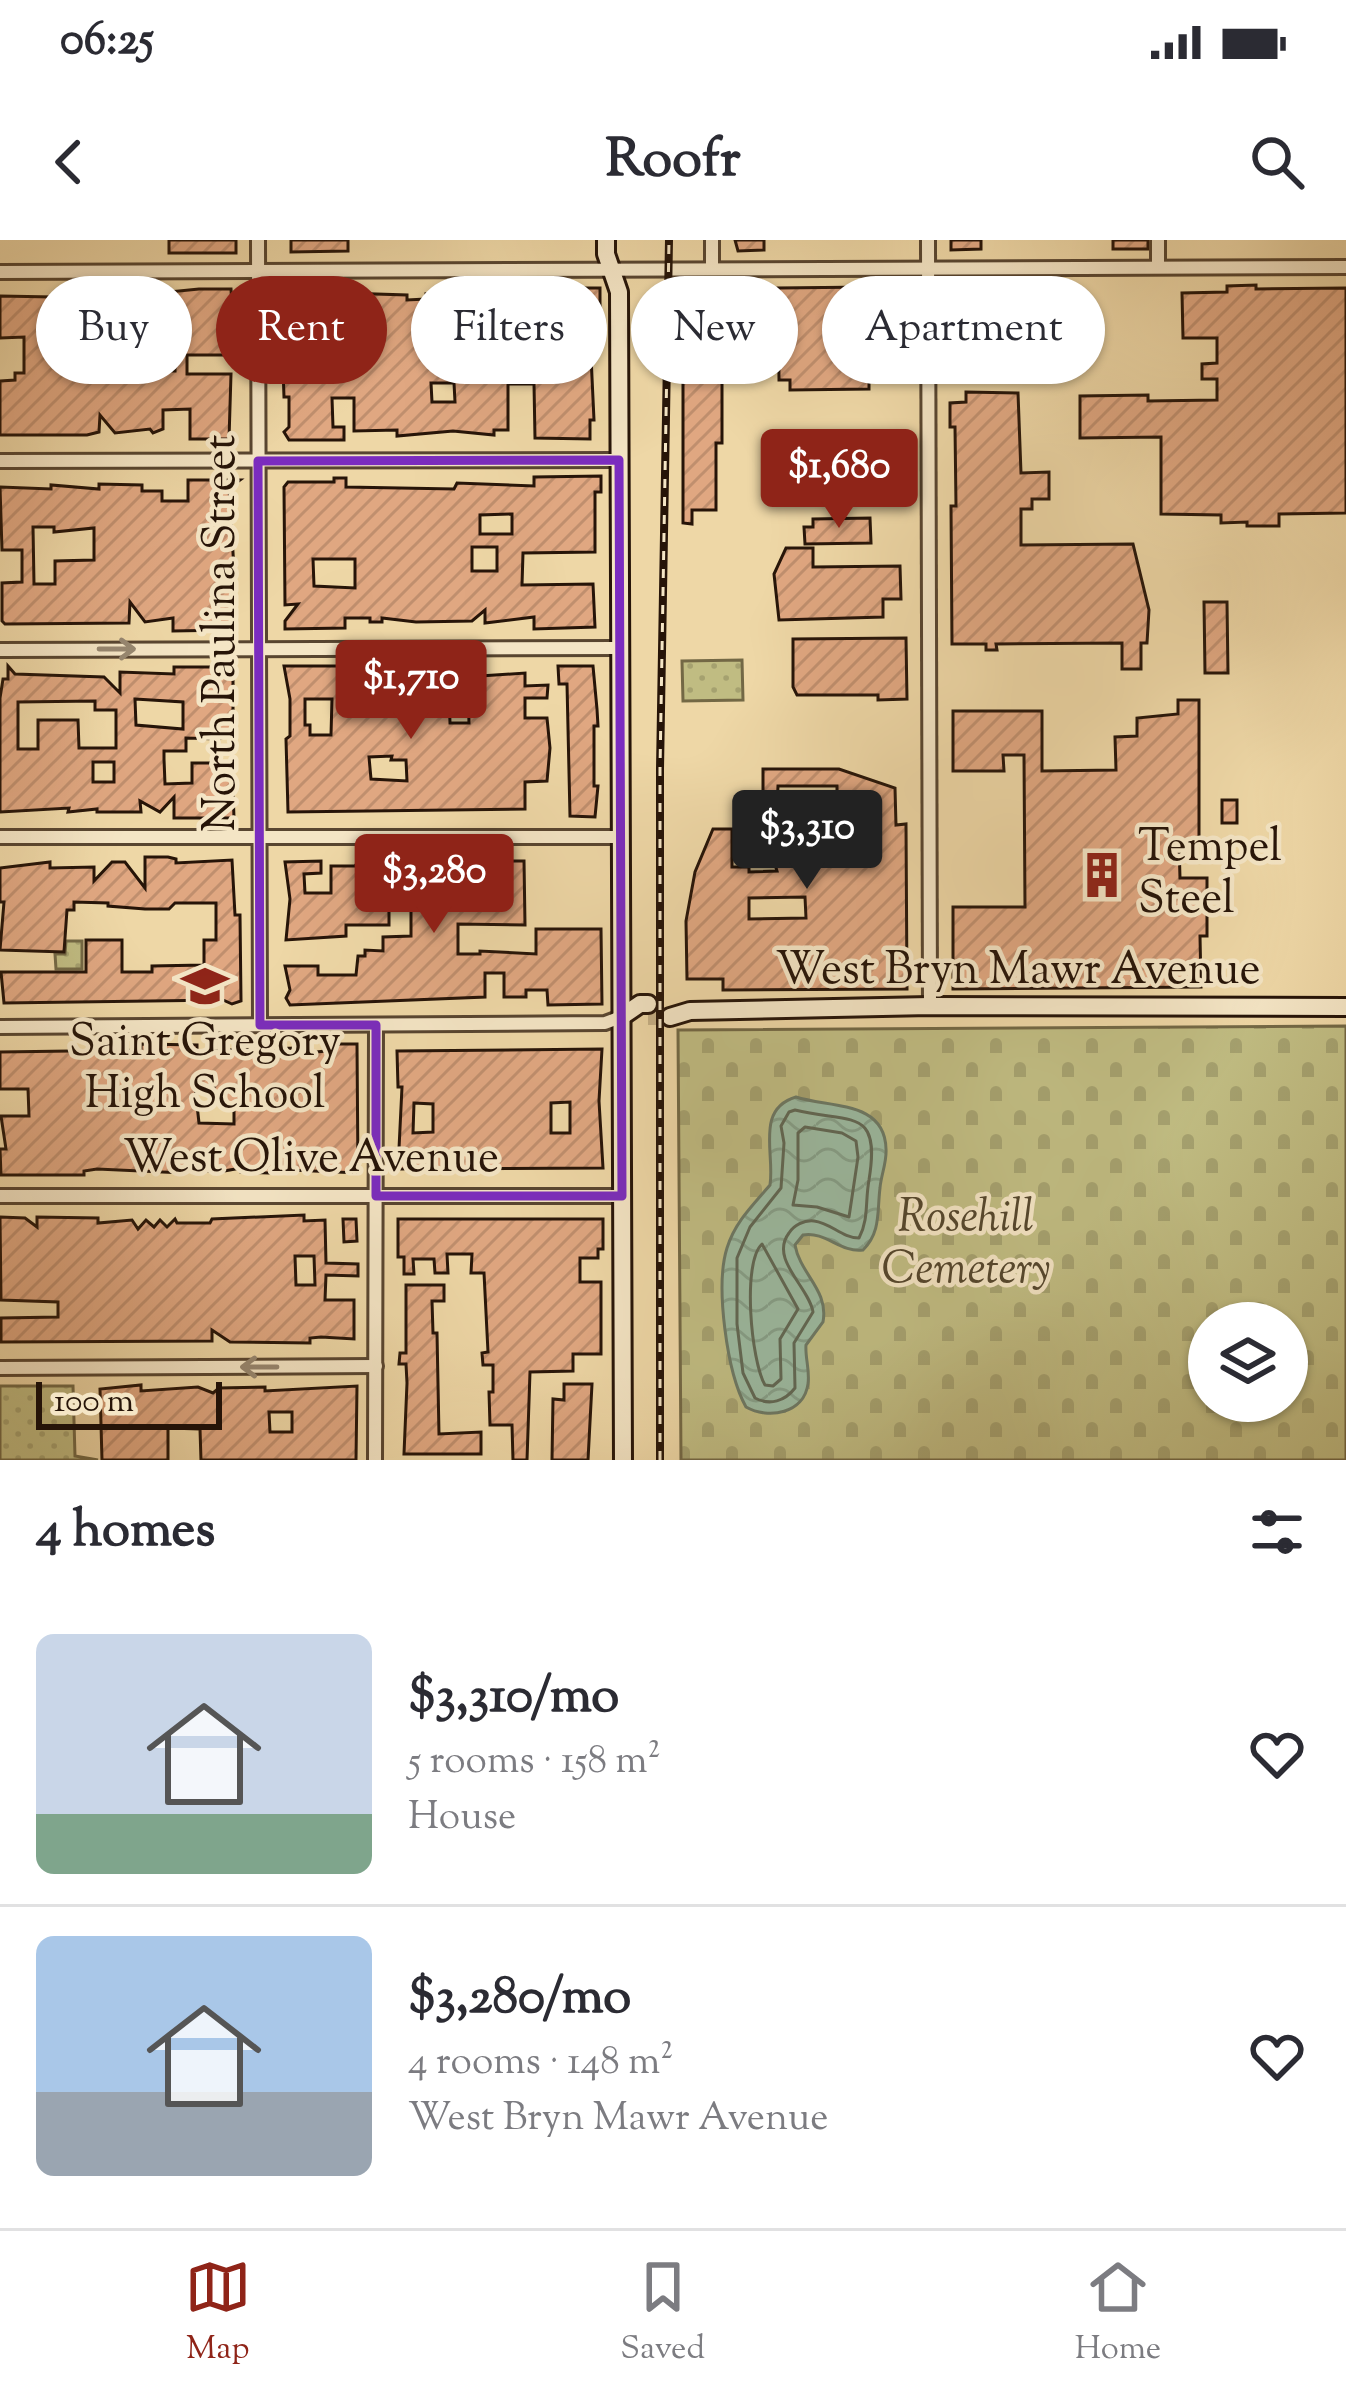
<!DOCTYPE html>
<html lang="en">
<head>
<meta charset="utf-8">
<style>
	body { margin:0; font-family:"Sorts Mill Goudy",serif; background:#f2f2f3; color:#2b2b33; height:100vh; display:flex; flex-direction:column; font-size:45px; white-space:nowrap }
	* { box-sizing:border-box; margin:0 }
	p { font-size:39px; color:#7c7c81 }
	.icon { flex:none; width:66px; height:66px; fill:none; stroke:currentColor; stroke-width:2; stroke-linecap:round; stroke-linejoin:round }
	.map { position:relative; height:1220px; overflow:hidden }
	.sheet { display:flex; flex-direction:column; background:#fff; flex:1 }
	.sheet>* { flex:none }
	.top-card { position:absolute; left:36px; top:36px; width:1275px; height:108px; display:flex; gap:24px }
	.controls { position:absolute; left:1188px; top:1062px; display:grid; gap:24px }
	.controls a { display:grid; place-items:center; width:120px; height:120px; border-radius:50%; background:#fff; box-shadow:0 3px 9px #0004; font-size:60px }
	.scale { position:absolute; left:36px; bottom:30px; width:186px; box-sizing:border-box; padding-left:12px; border:6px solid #261408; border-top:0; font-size:33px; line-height:42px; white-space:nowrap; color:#261408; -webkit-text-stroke:9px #f4e5c5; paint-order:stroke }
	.price { position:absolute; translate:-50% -102px; padding:0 27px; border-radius:12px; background:#8f2418; color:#fff; font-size:39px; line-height:78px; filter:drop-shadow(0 3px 6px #0008) }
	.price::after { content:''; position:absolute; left:50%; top:72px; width:36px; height:27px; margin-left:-18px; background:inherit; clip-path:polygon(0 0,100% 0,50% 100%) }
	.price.active { background:#222; color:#fff }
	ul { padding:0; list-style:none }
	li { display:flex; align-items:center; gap:36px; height:300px; padding:0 36px }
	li+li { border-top:3px solid #e1e1e2 }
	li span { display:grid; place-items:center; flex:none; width:336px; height:240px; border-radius:18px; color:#555 }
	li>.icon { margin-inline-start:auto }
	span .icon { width:144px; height:144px; fill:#fffc; stroke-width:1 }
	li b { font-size:51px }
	h2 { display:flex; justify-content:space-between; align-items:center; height:144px; padding:0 36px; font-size:51px }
	.pill { padding:0 42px; border-radius:54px; background:#fff; box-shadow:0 3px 9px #0004; font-size:42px; line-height:108px }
	.pill.active { background:#8f2418; color:#fff }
	.status { display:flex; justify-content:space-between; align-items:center; height:84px; padding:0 60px; background:#fff; direction:ltr }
	.status svg { height:33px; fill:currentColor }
	header { display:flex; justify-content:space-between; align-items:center; height:156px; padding:0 36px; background:#fff; font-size:54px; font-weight:800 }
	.tab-bar { display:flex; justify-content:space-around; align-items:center; height:168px; border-top:3px solid #e1e1e2; background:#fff; font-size:33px; color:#7c7c81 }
	.tab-bar a { display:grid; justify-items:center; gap:6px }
	.tab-bar .active { color:#8f2418 }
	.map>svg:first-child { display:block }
	.cemetery { fill:url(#cemetery-stones); stroke:#736845; stroke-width:3; fill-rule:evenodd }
	.park { fill:url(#park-dots); stroke:#736845; stroke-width:3 }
	.water { fill:url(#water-waves); stroke:#6c7864; stroke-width:3 }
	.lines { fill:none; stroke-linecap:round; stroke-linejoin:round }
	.shore { stroke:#606754; stroke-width:3 }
	.building { fill:url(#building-hatch); stroke:#261408; stroke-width:3; fill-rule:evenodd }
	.secondary-tunnel { stroke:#c6b086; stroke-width:16; stroke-dasharray:16 8; stroke-linecap:butt }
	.street-casing { stroke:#584530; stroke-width:18 }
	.secondary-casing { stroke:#261408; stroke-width:22 }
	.street { stroke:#f4e5c5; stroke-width:12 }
	.secondary { stroke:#f4e5c5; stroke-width:16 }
	.rail-casing { stroke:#261408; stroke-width:8 }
	.rail { stroke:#f4e5c5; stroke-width:3; stroke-dasharray:9; stroke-linecap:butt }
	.oneway { stroke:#978770 }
	.marked { fill:none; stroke:#7b2cbf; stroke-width:9; stroke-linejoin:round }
	.labels { text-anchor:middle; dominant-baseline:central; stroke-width:9; stroke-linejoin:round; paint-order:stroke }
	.street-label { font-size:45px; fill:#261408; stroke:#f4e5c5 }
	.poi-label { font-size:45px; fill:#261408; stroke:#f4e5c5; text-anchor:start }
	.park-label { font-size:45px; font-style:italic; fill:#54462d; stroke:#f4e5c5 }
</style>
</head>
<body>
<div class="status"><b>06:25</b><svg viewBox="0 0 49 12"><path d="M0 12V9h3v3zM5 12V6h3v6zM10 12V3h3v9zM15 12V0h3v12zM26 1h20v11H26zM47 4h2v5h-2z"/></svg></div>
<header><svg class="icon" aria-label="back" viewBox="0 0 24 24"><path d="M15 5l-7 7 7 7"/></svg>Roofr<svg class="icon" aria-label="search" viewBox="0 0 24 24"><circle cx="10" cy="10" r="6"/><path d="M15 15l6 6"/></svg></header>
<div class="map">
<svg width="1346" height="1220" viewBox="0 0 1346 1220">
	<defs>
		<pattern id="cemetery-stones" width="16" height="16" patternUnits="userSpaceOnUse" patternTransform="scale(3)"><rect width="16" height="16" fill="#c0bc82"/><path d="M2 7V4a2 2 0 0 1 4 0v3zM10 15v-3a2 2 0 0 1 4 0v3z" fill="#a5a16f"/></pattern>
		<pattern id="park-dots" width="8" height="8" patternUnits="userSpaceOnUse" patternTransform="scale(3)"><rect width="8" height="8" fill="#c0bc82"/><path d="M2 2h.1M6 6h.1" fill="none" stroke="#a5a16f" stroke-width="1.8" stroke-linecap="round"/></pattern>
		<pattern id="water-waves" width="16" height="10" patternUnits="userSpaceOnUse" patternTransform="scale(3)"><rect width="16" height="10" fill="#9bbaa1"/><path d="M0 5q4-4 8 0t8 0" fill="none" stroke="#859f89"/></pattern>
		<pattern id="building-hatch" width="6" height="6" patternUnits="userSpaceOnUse" patternTransform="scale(3)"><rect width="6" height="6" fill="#e0a781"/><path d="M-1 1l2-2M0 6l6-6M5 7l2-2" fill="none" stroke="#c08f6e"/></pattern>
	</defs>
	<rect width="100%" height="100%" fill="#eed7a6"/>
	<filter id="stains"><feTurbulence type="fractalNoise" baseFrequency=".00167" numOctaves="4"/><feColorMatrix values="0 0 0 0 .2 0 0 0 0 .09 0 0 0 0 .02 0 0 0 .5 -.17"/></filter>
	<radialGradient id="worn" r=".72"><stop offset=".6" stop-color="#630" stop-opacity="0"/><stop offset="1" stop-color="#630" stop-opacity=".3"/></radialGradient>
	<path class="cemetery" d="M1346,786v434h-665l-3,-430zM1209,1083h78v78h-78z"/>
	<g class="park">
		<polygon points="742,420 743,460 683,461 682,421"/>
		<polygon points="66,701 82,701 82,729 56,729 55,714 65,714"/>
		<polygon points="0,1146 73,1146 75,1216 98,1220 0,1220"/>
	</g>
	<path class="water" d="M796,857c33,11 89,3 90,52 1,13 -5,26 -6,39 -3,24 1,44 -17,62 -23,3 -37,-19 -60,-15l-8,10c5,29 34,45 28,77l-17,23c-1,13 4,25 2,39 -4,29 -39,36 -62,23 -19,-34 -31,-121 -19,-159 8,-26 26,-43 43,-63 5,-31 -15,-76 26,-88z"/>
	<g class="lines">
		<g class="shore">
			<path d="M795,870c56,14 86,-4 74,70 -4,21 0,39 -10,58 -17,0 -28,-15 -45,-17 -10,-1 -20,4 -25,12 -20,26 20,54 24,79l-19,31 1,45c-10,13 -25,18 -40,10l-12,-25 -6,-49v-66l13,-31 31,-39 3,-45 -3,-17 8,-14z"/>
			<polygon points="805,887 842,893 856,901 858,917 849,977 817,967 793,965 798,940 798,893"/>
			<path d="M762,1004l36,65 -18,30 1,40 -8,7 -8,-1c-14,-24 -23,-123 -3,-141z"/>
		</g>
	</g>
	<g class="building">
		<rect x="169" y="0" width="67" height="13"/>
		<polygon points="291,0 348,0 348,11 291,12"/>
		<polygon points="735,0 764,0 764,10 738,11"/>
		<polygon points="951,0 981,0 981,9 951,10"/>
		<rect x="1113" y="0" width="35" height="9"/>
		<polygon points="1256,45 1256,49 1346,48 1346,273 1279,274 1279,286 1247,286 1247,282 1221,283 1221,275 1161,274 1161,197 1080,198 1080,156 1148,155 1148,161 1217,160 1217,139 1202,139 1202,124 1217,123 1217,98 1183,98 1182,53 1227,52 1227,46"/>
		<polygon points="869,47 869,149 790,150 790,140 779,140 778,48"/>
		<path d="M534,48h66v32h-6l1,36h-4l3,64h-4v19l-55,-1 -1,-54h-26v46h-14v5l-41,-4 -56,5v-6l-43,1v-33h-22l1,29h11v13h-55l-5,-8 5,-5v-30h-5l-2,-57h6v-51h56v4l63,2v5l19,-1v-5l57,5v-4l51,-1zM480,78h32v24l-33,2zM431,143h23l1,19h-23z"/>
		<path d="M199,49h32l2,40 -4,12 4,4 -4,10h-42v19h44l-2,65h-39v-30l-27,1v19l-10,4 -3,-4 -35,4 -15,-18 -1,17 -12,3h-87v-54l15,-1v-7h9v-36l-24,1v-42l53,1v45h22l-4,-18 4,-3v-23h73v-4zM137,98h38v33h-39z"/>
		<polygon points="705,68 705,76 722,76 722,203 716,203 716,270 692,270 692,284 683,283 683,69"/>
		<polygon points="966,152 1018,153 1021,233 1049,232 1049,259 1032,259 1032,269 1021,269 1021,305 1133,304 1149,370 1147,403 1141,403 1141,429 1122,429 1122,403 996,404 997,410 986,410 986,404 952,404 951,266 956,266 955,187 950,187 950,163 966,162"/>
		<path d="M601,236v16h-6v60l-72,1 -1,32 71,-1 2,43 -61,2v-12l-49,6v-13l-13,11 -56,1 -34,-4v4h-12v-4h-25v10l-60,1v-8l13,-17 -13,1 -1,-118 4,-5h46v-4h12v9l108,2 3,-6 77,3v-9zM512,274v20h-32v-19zM472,307h25v24h-25zM313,319h42v29l-41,-2z"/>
		<path d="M188,240h52l-11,8 5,81 -4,61 -57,1v-13l-28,4 -15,-20 -1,21 -124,1 -3,-3v-38l20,-1v-32h-20l-2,-63 51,2v-4l48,4v-5l43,1v6h20v10h26zM33,287h21v5l40,-4v32l-39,1v23h-21z"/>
		<polygon points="870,278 871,303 805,304 804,287 813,287 813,279"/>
		<polygon points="786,308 813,308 813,327 900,326 901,359 883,359 883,377 779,380 774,334"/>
		<polygon points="1204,362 1227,362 1228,433 1205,433"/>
		<polygon points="906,398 907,459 878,460 878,455 797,455 793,447 793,399"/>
		<path d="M8,426l7,8 89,3 16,16v-21l54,2v-7h59v66l-14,6 -33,-1v13h-22v8l1,25 27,-1v-20h40l2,55h-60v-21l-14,15 -20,-11 1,11h-44v-3l-29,3 1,-4 -69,4v-114l3,-19h5zM135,459l48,3v27l-47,-4zM95,461v9h21v38h-37l-1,-28h-40v29h-20v-47zM93,522h21v20h-21z"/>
		<path d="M284,426h61l1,11 14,1 3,-4 6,5 37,-8h10v4l64,1 45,-3v13l23,-1 -1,13h-22v20h22l3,30 -3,33 -22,1v27l-237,3 -2,-73 4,-3v-37zM449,451h19l1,32h-19zM305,459h27l-1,36h-21v-10h-5zM392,516l-1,4h15l1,21 -36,-2 -2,-22z"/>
		<polygon points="558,426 593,426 597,469 598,486 594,486 594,546 598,546 595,577 570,576 567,444 559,444"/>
		<polygon points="1178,460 1199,460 1199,603 1179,603 1180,638 1207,638 1207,696 1200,696 1201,747 953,749 953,667 1025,667 1024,515 1003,515 1004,531 953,531 953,471 1042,471 1042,531 1116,530 1115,497 1137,496 1137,478 1178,474"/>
		<path d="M763,529h76l56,19 1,37 10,-1 1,165 -184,1v-11h-36l-1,-58 9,-49 18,-43h19v38h17v5l28,-1 -14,-46zM778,546h59v21h-60zM805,657l1,21 -57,1v-21z"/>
		<rect x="1222" y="560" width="15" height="23"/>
		<polygon points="145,617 168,617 176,619 176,623 232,620 235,675 240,675 241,761 232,764 223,760 4,763 1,732 86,732 86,700 122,700 122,732 152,732 152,726 204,725 204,700 216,700 216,663 175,663 169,669 145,669 108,666 108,663 74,662 74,670 67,670 64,712 0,710 4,662 0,662 0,628 50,622 50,628 94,627 94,641 112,622 125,622 145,648"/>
		<polygon points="321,621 321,633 304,634 305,653 331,653 331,626 355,626 358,622 389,625 389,622 449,622 464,637 464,621 524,621 525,685 458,684 458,714 480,714 480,711 536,714 536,689 601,689 602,764 548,765 547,750 526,750 526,757 504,757 504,733 485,733 485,757 290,765 286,758 290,750 285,726 318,726 318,735 356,735 358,716 365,716 365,710 383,711 383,697 411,696 411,669 389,669 389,685 346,685 346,696 286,700 290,659 285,622"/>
		<path d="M141,804l56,1v6l99,-3v3l10,2 20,-2 14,-7h17l1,129 -67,-3 -22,3 -28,-1v-4l-23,4 -4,-5 -5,4 -26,-3v5l-86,-4 -13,2v4h-83l-1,-26h6l-5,-33h28l-1,-27h-28v-37l141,-2zM195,847h19l1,17h19v20l-35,-1z"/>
		<path d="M602,809l-3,52 4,67 -205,1 4,-82h-4l-1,-36zM570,862v31h-19v-30zM414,863l19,1v28l-20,1z"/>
		<path d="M304,975v6l21,-1 1,43 32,1v12l-32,-1 -1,25h29v39l-33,-2 -11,1v5l-80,-1 -18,-12v11l-211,1v-24l57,-1v-15l-57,-2 -1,-83 25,1 12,9v-10l61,1v5l34,-3 6,9 8,-9 8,7 6,-7 7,7 8,-8 2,4h33l2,-4zM295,1016h19l1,29h-19z"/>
		<polygon points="343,979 356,979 357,1001 344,1002"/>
		<polygon points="398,979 603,979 603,1009 598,1009 598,1018 580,1018 580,1042 601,1042 601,1114 573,1114 573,1131 530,1132 527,1220 513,1220 512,1185 490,1185 489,1152 493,1152 493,1125 483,1125 482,1113 488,1112 484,1033 471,1033 472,1014 447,1014 448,1033 435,1033 434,1019 413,1019 414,1034 404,1034 404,1017 398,1017"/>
		<polygon points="406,1045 444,1045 444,1061 432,1061 433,1093 437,1093 439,1194 481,1192 481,1214 404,1214 407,1143 406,1124 399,1124 400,1113 406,1113"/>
		<polygon points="564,1144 592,1144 588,1220 552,1220 553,1159 564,1160"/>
		<path d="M141,1145v6l57,-4 15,6 6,-5 46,-1v4l92,-5 -1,74h-155l-1,-31 -32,-1v32h-66l-2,-71zM269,1172h23v20h-22z"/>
	</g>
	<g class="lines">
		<g class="secondary-tunnel">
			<polyline points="648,764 670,764"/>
			<polyline points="648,777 670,777"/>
		</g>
		<defs>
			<g id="street">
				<polyline points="258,0 260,785"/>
				<polyline points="928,0 930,766"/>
				<polyline points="1158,0 1158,27"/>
				<polyline points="712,27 712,0"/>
				<polyline points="0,32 1346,27"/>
				<polyline points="0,221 619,220"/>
				<polyline points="0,410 620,408"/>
				<polyline points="0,597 621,597"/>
				<polyline points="0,787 605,783 621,777"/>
				<polyline points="0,956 622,956"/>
				<polyline points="0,1128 376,1126"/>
				<polyline points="375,1220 376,785"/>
			</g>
			<g id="secondary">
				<polyline points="606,0 606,14 619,52 623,1220"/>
				<polyline points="621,777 640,764 648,764"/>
				<polyline points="670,777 690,771 930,766 1346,767"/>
			</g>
		</defs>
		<use href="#street" class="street-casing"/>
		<use href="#secondary" class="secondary-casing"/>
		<use href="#street" class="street"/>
		<use href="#secondary" class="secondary"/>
		<defs>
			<polyline id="rail" points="660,1220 660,529 669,0"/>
		</defs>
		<use href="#rail" class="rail-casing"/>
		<use href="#rail" class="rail"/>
	</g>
	<defs><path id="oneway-shaft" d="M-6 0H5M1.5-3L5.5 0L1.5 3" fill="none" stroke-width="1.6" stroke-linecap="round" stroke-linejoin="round" transform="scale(3)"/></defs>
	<g class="oneway">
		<use href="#oneway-shaft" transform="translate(117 409)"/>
		<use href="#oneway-shaft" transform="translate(259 1127) rotate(180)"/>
	</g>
	<path class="marked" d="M619,220l3,736h-246v-171h-116l-2,-564z"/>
	<defs>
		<symbol id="building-bare" viewBox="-9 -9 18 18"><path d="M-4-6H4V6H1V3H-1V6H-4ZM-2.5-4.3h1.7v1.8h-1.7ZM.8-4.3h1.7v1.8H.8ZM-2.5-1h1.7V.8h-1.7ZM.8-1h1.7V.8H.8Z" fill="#8f2418" stroke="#f4e5c5" stroke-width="2.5" paint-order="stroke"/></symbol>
		<symbol id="school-bare" viewBox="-9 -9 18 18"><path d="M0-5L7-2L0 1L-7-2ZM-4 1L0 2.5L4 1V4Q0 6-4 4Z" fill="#8f2418" stroke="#f4e5c5" stroke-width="2.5" paint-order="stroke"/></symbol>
	</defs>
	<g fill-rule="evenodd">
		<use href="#building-bare" x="1069" y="602" width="66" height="66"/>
		<use href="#school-bare" x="172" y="713" width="66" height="66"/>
	</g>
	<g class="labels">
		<g class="street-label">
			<text transform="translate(223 393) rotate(-90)">North Paulina Street</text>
			<text x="1018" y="732">West Bryn Mawr Avenue</text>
			<text x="311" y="920">West Olive Avenue</text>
		</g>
		<g class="poi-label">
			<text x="1138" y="609">Tempel<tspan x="1138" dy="52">Steel</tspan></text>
			<text x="205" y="804" text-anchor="middle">Saint Gregory<tspan x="205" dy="52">High School</tspan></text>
		</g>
		<g class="park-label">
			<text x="966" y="979">Rosehill<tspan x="966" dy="52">Cemetery</tspan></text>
		</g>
	</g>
	<rect width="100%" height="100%" filter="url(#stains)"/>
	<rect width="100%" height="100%" fill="url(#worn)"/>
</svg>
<div class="controls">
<a><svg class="icon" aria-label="layers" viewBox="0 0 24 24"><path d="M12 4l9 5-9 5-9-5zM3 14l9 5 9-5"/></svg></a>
</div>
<div class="scale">100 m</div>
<b class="price" style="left:839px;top:291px">$1,680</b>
<b class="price" style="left:411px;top:502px">$1,710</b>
<b class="price active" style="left:807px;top:652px">$3,310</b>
<b class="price" style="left:434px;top:696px">$3,280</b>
<div class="top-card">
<a class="pill">Buy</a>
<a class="pill active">Rent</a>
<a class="pill">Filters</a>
<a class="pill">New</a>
<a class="pill">Apartment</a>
</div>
</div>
<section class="sheet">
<h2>4 homes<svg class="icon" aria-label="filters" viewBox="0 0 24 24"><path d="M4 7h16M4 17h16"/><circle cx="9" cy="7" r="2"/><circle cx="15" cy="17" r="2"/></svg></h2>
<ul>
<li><span style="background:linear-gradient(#c9d6e8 75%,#7fa58c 0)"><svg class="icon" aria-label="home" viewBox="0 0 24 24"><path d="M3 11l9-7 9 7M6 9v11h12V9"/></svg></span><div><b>$3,310/mo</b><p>5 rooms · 158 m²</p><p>House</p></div><svg class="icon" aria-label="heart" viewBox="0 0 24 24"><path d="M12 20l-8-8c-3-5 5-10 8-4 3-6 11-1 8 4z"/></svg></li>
<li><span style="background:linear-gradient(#a9c7e8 65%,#9aa5b1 0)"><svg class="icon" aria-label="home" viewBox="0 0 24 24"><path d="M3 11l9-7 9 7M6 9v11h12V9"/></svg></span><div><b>$3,280/mo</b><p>4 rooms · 148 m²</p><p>West Bryn Mawr Avenue</p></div><svg class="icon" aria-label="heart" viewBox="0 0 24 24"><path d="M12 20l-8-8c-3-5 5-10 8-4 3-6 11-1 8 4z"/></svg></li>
</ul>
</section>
<nav class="tab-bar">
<a class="active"><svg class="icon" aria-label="map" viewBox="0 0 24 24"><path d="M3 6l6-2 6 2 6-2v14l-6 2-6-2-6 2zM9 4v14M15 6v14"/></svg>Map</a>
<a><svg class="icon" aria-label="saved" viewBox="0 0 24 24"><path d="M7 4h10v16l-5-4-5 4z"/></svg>Saved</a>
<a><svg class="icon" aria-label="home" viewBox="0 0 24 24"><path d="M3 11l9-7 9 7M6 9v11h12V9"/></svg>Home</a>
</nav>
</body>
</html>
